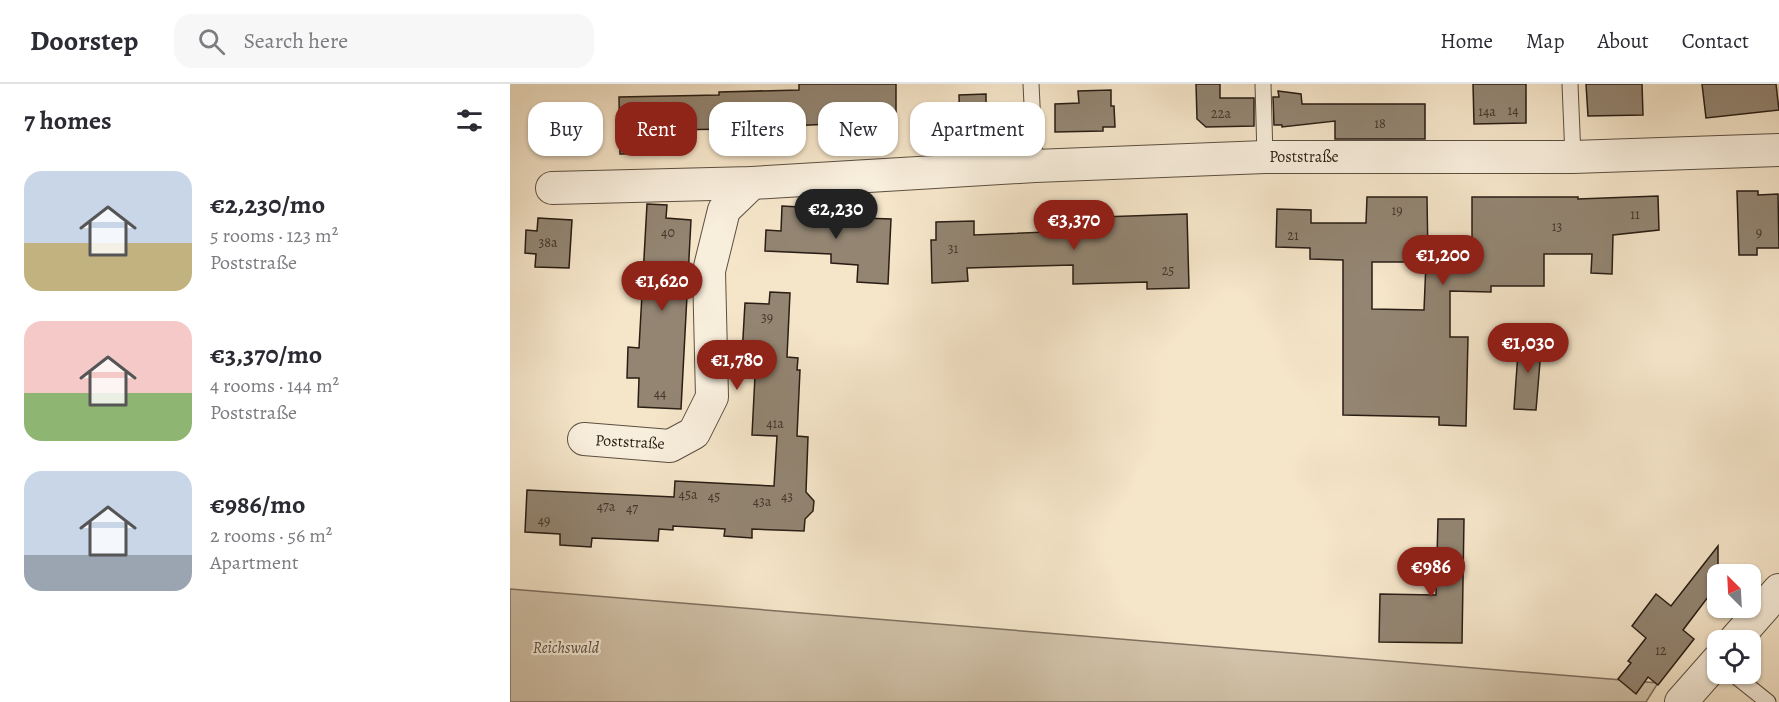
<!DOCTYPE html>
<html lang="en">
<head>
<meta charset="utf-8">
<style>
	body { margin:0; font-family:Alegreya,serif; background:#f7f7f7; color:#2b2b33; height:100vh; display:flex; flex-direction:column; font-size:22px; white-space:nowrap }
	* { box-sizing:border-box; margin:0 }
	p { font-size:20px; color:#7c7c81 }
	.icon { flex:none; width:33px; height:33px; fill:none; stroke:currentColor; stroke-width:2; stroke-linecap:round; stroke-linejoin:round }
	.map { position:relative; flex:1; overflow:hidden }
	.side { display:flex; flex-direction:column; background:#fff; width:510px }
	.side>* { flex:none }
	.banner { position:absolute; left:18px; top:18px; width:570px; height:54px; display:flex; gap:12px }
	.needle { width:39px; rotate:336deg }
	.controls { position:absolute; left:1197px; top:480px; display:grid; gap:12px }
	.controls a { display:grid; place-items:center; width:54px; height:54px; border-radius:12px; background:#fff; box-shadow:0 2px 4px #0004; font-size:30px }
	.price { position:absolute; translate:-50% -51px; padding:0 14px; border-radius:21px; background:#8f2418; color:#fff; font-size:20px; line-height:39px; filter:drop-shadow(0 2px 3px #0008) }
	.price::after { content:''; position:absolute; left:50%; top:36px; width:18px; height:14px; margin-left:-9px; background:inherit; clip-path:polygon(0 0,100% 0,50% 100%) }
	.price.selected { background:#222; color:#fff }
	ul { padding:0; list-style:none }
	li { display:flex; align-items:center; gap:18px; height:150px; padding:0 24px }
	li span { display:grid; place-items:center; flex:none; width:168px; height:120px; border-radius:18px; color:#555 }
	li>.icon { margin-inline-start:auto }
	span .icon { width:72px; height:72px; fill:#fffc; stroke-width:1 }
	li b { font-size:26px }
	h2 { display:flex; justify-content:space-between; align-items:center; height:72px; padding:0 24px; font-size:26px }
	.chip { padding:0 21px; border-radius:18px; background:#fff; box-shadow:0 2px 4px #0004; font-size:21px; line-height:54px }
	.chip.selected { background:#8f2418; color:#fff }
	header { display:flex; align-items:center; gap:36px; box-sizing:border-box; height:84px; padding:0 30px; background:#fff; border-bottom:2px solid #e1e1e2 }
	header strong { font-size:28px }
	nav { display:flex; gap:33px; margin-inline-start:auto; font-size:21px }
	.search { width:420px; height:54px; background:#f7f7f7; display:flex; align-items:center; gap:15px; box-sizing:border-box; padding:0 21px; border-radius:18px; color:#7c7c81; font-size:22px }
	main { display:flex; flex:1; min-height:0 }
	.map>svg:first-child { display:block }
	.green { fill:#d2c3aa; stroke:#7e705f; stroke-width:1.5 }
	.building { fill:#938572; stroke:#291d14; stroke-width:1.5; fill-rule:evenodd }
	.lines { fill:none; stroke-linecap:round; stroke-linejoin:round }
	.service-casing { stroke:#5c4f41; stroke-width:17 }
	.minor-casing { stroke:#5c4f41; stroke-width:34 }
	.service { stroke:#f8eedc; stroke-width:15 }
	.minor { stroke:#f8eedc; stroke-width:32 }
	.labels { text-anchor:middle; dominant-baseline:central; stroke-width:4.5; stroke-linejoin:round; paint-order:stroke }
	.number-label { font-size:14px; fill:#44372c }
	.street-label { font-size:16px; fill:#291d14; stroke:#f8eedc }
	.park-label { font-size:16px; font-style:italic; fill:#5c4f41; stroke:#f8eedc }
</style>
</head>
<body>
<header>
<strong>Doorstep</strong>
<div class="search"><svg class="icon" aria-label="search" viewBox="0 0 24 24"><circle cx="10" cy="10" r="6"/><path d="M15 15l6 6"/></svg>Search here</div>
<nav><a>Home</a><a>Map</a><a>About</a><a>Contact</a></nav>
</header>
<main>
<section class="side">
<h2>7 homes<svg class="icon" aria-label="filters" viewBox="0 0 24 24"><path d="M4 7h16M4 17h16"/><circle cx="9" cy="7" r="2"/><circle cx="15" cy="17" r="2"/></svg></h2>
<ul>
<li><span style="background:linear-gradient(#c9d6e8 60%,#c2b280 0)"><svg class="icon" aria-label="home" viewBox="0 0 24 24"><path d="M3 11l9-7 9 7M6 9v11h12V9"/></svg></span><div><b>€2,230/mo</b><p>5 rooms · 123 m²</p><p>Poststraße</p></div></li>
<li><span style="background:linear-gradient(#f6c9c9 60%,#8fb573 0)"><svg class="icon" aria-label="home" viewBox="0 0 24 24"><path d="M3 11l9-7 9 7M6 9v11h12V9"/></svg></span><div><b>€3,370/mo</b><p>4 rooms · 144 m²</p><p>Poststraße</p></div></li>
<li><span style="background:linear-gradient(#c9d6e8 70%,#9aa5b1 0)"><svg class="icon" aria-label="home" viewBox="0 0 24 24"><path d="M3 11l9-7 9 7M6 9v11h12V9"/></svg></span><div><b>€986/mo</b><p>2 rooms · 56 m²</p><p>Apartment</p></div></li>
</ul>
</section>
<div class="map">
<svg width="1269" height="618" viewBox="0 0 1269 618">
	<rect width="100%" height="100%" fill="#f5e5c9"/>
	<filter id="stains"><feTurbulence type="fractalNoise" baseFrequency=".00333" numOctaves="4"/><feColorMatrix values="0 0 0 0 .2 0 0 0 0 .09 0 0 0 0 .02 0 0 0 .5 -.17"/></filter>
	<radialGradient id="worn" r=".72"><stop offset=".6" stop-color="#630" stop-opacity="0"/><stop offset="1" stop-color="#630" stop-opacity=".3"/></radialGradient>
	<polygon class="green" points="0,505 1148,599 1136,618 0,618"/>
	<g class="building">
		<polygon points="289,0 386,0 386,28 375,28 375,32 362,33 362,38 279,42 279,53 222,55 222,45 153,46 154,69 110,70 109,13 209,11 209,8 289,6"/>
		<polygon points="686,0 710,0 710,14 744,14 744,42 696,43 687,35"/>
		<polygon points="963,0 1016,0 1016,39 964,40"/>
		<polygon points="1076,0 1132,0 1133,31 1078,32"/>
		<polygon points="1192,0 1266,0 1269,26 1196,34"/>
		<polygon points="601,6 601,22 604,22 605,43 593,43 593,47 545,48 545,20 569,19 568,7"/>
		<polygon points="768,7 791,10 792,20 915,20 915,55 825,55 825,37 772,43 772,41 764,41 763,13 769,13"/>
		<polygon points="476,10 476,22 494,22 495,50 450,52 449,11"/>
		<polygon points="1227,107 1248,107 1248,111 1268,110 1269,164 1247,164 1247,171 1229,171"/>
		<path d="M1148,112l1,34 -46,5 -1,39 -21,-1 1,-19h-48v32h-53v6l-41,-1v46h18l-2,89 -27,-1v-8l-96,-2v-155l-33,-1v-11l-34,-1 1,-38 34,1v13h55l1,-26h60l1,62 44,2v-64h106v2zM862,178h54l-2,48 -52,-1z"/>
		<polygon points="137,120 157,121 156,134 181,136 171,325 128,323 129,294 117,294 118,263 129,264"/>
		<polygon points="272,122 324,125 324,133 381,135 378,200 347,198 348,181 321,179 321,170 255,167 256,146 271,147"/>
		<polygon points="677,130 679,204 637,205 637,198 563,200 563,181 457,184 458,197 422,199 421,156 426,156 426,138 464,137 464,151 562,147 562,134"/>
		<polygon points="28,134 62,136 59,184 25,183 26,170 15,169 16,146 27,147"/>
		<polygon points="260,208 280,209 277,273 288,274 287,286 290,286 287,352 298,353 296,408 304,417 303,427 295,435 294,447 242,445 242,454 214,452 215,445 163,442 163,446 149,445 148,457 82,454 81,463 50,461 50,450 15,448 17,406 164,413 165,397 264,402 267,352 242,351 246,272 232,271 235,219 259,220"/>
		<polygon points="1009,254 1032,254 1026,326 1004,325"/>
		<polygon points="928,435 954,435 952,559 869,558 870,510 926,511"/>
		<polygon points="1208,462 1208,520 1198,513 1173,546 1184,555 1148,601 1138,593 1126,610 1108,595 1121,579 1118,577 1136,554 1122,542 1146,510 1161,522"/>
	</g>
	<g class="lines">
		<defs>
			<g id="service">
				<polyline points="521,0 525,82"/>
				<polyline points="753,0 755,73"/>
				<polyline points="1060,0 1063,73"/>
				<polyline points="1223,590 1258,618"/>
			</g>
			<g id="minor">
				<polyline points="42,104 242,99 525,82 755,73 1063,73 1269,66"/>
				<polyline points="74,355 160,362 184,349 202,313 199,187 214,126 242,99"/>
				<polyline points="1225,556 1269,506"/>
				<polyline points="1171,618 1208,576"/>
			</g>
		</defs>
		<use href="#service" class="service-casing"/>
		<use href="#minor" class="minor-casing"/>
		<use href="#service" class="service"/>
		<use href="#minor" class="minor"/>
	</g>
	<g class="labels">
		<g class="number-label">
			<text x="1003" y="26">14</text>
			<text x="977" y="27">14a</text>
			<text x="711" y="29">22a</text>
			<text x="870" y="39">18</text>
			<text x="887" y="126">19</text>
			<text x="1125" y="130">11</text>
			<text x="1047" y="142">13</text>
			<text x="158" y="148">40</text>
			<text x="1249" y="148">9</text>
			<text x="783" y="151">21</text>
			<text x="38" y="158">38a</text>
			<text x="443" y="164">31</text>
			<text x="658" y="186">25</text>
			<text x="257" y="233">39</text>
			<text x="150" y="309">44</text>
			<text x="265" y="339">41a</text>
			<text x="178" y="410">45a</text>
			<text x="204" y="412">45</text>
			<text x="277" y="412">43</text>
			<text x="252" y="417">43a</text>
			<text x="96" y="422">47a</text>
			<text x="122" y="424">47</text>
			<text x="34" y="436">49</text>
			<text x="1151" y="566">12</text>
		</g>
		<g class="street-label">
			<text x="794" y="73">Poststraße</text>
			<text transform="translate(120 358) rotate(3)">Poststraße</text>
		</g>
		<g class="park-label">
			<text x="56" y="564">Reichswald</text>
		</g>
	</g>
	<rect width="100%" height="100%" filter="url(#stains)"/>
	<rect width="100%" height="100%" fill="url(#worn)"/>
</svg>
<div class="controls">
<a><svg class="needle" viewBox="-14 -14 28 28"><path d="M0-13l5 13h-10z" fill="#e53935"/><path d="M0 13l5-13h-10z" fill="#7c7c81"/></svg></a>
<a><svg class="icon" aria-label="locate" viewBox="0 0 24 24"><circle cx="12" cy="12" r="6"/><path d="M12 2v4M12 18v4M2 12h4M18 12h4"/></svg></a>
</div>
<b class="price selected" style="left:326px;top:156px">€2,230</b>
<b class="price" style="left:564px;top:167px">€3,370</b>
<b class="price" style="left:933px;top:202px">€1,200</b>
<b class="price" style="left:152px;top:228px">€1,620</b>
<b class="price" style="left:1018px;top:290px">€1,030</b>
<b class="price" style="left:227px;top:307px">€1,780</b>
<b class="price" style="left:921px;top:514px">€986</b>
<div class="banner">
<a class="chip">Buy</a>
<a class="chip selected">Rent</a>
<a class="chip">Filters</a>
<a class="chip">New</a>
<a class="chip">Apartment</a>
</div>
</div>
</main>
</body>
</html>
